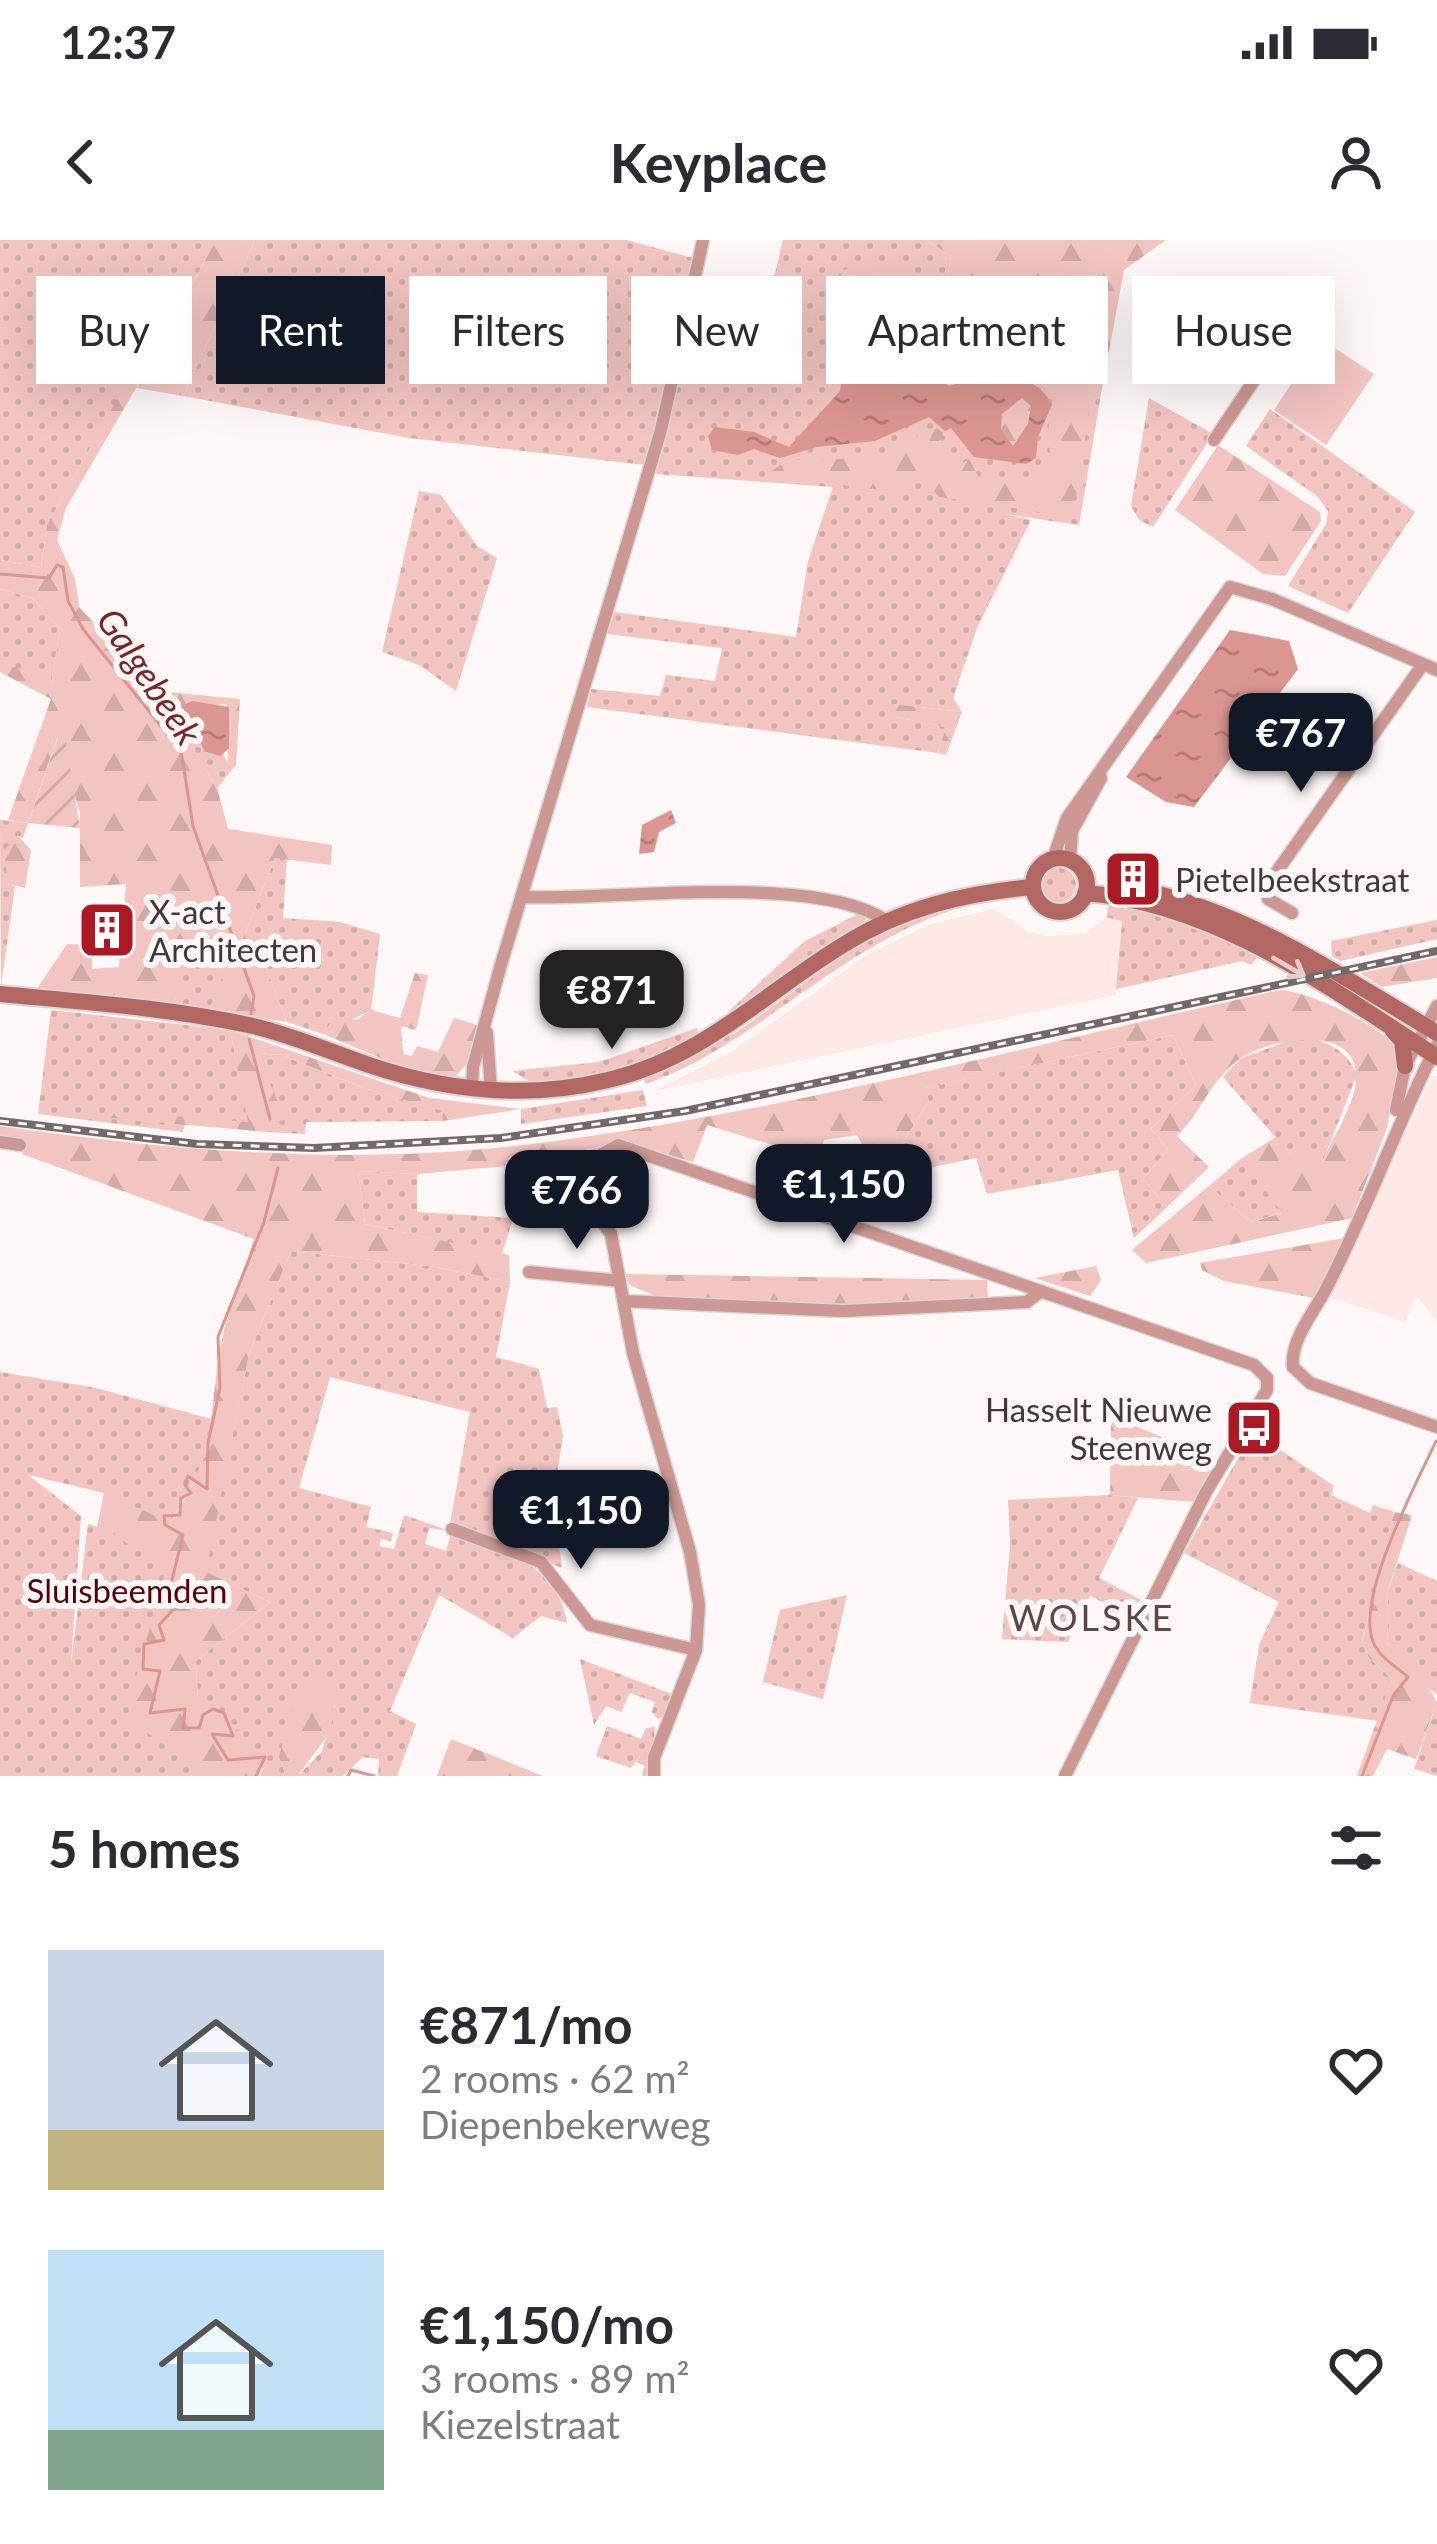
<!DOCTYPE html>
<html lang="en">
<head>
<meta charset="utf-8">
<style>
	body { margin:0; font-family:Lato,sans-serif; background:#f7f7f7; color:#2b2b33; height:100vh; display:flex; flex-direction:column; font-size:45px; white-space:nowrap }
	* { box-sizing:border-box; margin:0 }
	p { font-size:39px; color:#7c7c81 }
	.icon { flex:none; width:66px; height:66px; fill:none; stroke:currentColor; stroke-width:2; stroke-linecap:round; stroke-linejoin:round }
	.map { position:relative; height:1536px; overflow:hidden }
	.panel { display:flex; flex-direction:column; background:#fff; flex:1 }
	.panel>* { flex:none }
	.banner { position:absolute; left:36px; top:36px; width:1365px; height:108px; display:flex; gap:24px }
	.price { position:absolute; translate:-50% -102px; padding:0 27px; border-radius:24px; background:#111827; color:#fff; font-size:39px; line-height:78px; filter:drop-shadow(0 3px 6px #0008) }
	.price::after { content:''; position:absolute; left:50%; top:72px; width:36px; height:27px; margin-left:-18px; background:inherit; clip-path:polygon(0 0,100% 0,50% 100%) }
	.price.active { background:#222; color:#fff }
	ul { padding:0; list-style:none }
	li { display:flex; align-items:center; gap:36px; height:300px; padding:0 48px }
	li span { display:grid; place-items:center; flex:none; width:336px; height:240px; border-radius:0px; color:#555 }
	li>.icon { margin-inline-start:auto }
	span .icon { width:144px; height:144px; fill:#fffc; stroke-width:1 }
	li b { font-size:51px }
	h2 { display:flex; justify-content:space-between; align-items:center; height:144px; padding:0 48px; font-size:51px }
	.tag { padding:0 42px; border-radius:0px; background:#fff; box-shadow:0 12px 48px #0002; font-size:42px; line-height:108px }
	.tag.active { background:#111827; color:#fff }
	.status { display:flex; justify-content:space-between; align-items:center; height:84px; padding:0 60px; background:#fff; direction:ltr }
	.status svg { height:33px; fill:currentColor }
	header { display:flex; justify-content:space-between; align-items:center; height:156px; padding:0 48px; background:#fff; font-size:54px; font-weight:700 }
	.map>svg:first-child { display:block }
	.built { fill:#ffe9e7 }
	.grass { fill:url(#grass-dots); fill-rule:evenodd }
	.forest { fill:url(#forest-firs) }
	.garden { fill:url(#garden-furrows) }
	.pitch { fill:#f2c5c1 }
	.water { fill:url(#water-ripples); fill-rule:evenodd }
	.lines { fill:none; stroke-linecap:round; stroke-linejoin:round }
	.stream { stroke:#dc9691; stroke-width:3 }
	.minor-casing { stroke:#dbd5d4; stroke-width:15 }
	.secondary-casing { stroke:#dbd5d4; stroke-width:20 }
	.minor { stroke:#cd9893; stroke-width:12 }
	.secondary { stroke:#b36762; stroke-width:16 }
	.rail-casing { stroke:#726a69; stroke-width:8 }
	.rail { stroke:#fdf8f7; stroke-width:3; stroke-dasharray:9; stroke-linecap:butt }
	.oneway { stroke:#e7ccca }
	.labels { text-anchor:middle; dominant-baseline:central; stroke-width:12; stroke-linejoin:round; paint-order:stroke }
	.poi-label { font-size:33px; fill:#423837; stroke:#fdf8f7; text-anchor:start }
	.park-label { font-size:33px; fill:#560109; stroke:#fdf8f7 }
	.water-label { font-size:36px; font-style:italic; fill:#772625; stroke:#fdf8f7 }
	.neighbourhood-label { font-size:36px; letter-spacing:3px; fill:#5c4745; stroke:#fdf8f7 }
</style>
</head>
<body>
<div class="status"><b>12:37</b><svg viewBox="0 0 49 12"><path d="M0 12V9h3v3zM5 12V6h3v6zM10 12V3h3v9zM15 12V0h3v12zM26 1h20v11H26zM47 4h2v5h-2z"/></svg></div>
<header><svg class="icon" aria-label="back" viewBox="0 0 24 24"><path d="M15 5l-7 7 7 7"/></svg>Keyplace<svg class="icon" aria-label="person" viewBox="0 0 24 24"><circle cx="12" cy="8" r="4"/><path d="M4 21q1-7 8-7t8 7"/></svg></header>
<div class="map">
<svg width="1437" height="1536" viewBox="0 0 1437 1536">
	<defs>
		<pattern id="grass-dots" width="8" height="8" patternUnits="userSpaceOnUse" patternTransform="scale(3)"><rect width="8" height="8" fill="#f2c5c1"/><path d="M2 2h.1M6 6h.1" fill="none" stroke="#d1aaa6" stroke-width="1.8" stroke-linecap="round"/></pattern>
		<pattern id="forest-firs" width="22" height="20" patternUnits="userSpaceOnUse" patternTransform="scale(3)"><rect width="22" height="20" fill="#f2c5c1"/><path d="M5 1l3.5 6h-7zM16 11l3.5 6h-7z" fill="#d1aaa6"/></pattern>
		<pattern id="garden-furrows" width="10" height="10" patternUnits="userSpaceOnUse" patternTransform="scale(3)"><rect width="10" height="10" fill="#f2c5c1"/><path d="M-1 1l2-2M0 10L10 0M9 11l2-2" fill="none" stroke="#d1aaa6"/></pattern>
		<pattern id="water-ripples" width="26" height="14" patternUnits="userSpaceOnUse" patternTransform="scale(3)"><rect width="26" height="14" fill="#dc9691"/><path d="M2 4q2-2 4 0t4 0M15 11q2-2 4 0t4 0" fill="none" stroke="#b47b77"/></pattern>
	</defs>
	<rect width="100%" height="100%" fill="#fdf8f7"/>
	<g class="built">
		<polygon points="994,669 1029,692 1049,696 1086,694 1106,677 1122,680 1116,755 654,851 730,813 868,714 930,684"/>
		<polygon points="1433,836 1437,836 1437,1081 1416,1056 1405,1082 1331,1057 1398,895 1406,891"/>
	</g>
	<g class="grass">
		<polygon points="0,0 216,0 136,148 125,146 47,285 41,327 0,320"/>
		<polygon points="255,0 626,0 693,18 645,225 409,198 183,156"/>
		<polygon points="783,0 926,0 951,16 938,95 875,73 859,57 873,87 923,111 950,109 1101,154 1079,285 1004,274 1031,280 977,388 953,458 962,472 894,464 891,476 946,487 938,513 587,467 591,449 660,456 666,435 715,441 722,408 607,394 614,372 796,397 808,321 833,247 656,234 693,71 742,74 747,55 775,34"/>
		<polygon points="1149,158 1213,194 1153,287 1139,280 1131,266"/>
		<polygon points="1270,169 1415,272 1348,373 1288,346 1326,284 1328,271 1317,256 1246,206"/>
		<polygon points="419,251 441,255 477,306 497,318 456,451 419,425 382,412"/>
		<polygon points="0,349 32,358 60,388 51,446 0,420"/>
		<polygon points="169,469 181,471 207,514 224,515 228,525 236,525 217,548"/>
		<polygon points="0,580 28,583 23,598 17,596 8,644 15,646 1,746"/>
		<polygon points="275,618 287,618 283,678 340,682 380,694 371,770 323,794 287,782 259,711 249,711 245,694"/>
		<circle cx="1059" cy="645" r="17"/>
		<polygon points="1110,661 1181,678 1259,715 1251,725 1242,721 1116,749 1122,681 1106,677"/>
		<path d="M951,665l2,5c-116,37 -194,133 -307,174l-2,-6 93,-46 127,-92z"/>
		<polygon points="858,674 866,678 863,685 733,775 729,771 805,701"/>
		<polygon points="1437,680 1437,699 1340,721 1332,716 1331,701"/>
		<polygon points="179,720 226,730 209,770 175,766"/>
		<polygon points="51,770 230,790 249,883 110,872 109,878 185,884 183,892 38,874"/>
		<polygon points="697,788 699,798 623,829 592,835 531,842 512,831 599,822"/>
		<polygon points="1173,795 1196,845 1151,889 1168,909 1143,939 1167,967 1134,998 1118,930 987,954 976,918 880,938 929,861 924,848"/>
		<path d="M1303,796c25,6 43,14 54,38l-36,92 -30,-11 -68,-78 18,-19z"/>
		<polygon points="256,813 281,815 364,848 443,871 443,881 306,882 305,894 267,892 267,881 284,880"/>
		<polygon points="643,850 647,866 521,884 521,869"/>
		<polygon points="608,905 581,951 535,923"/>
		<polygon points="1242,918 1283,972 1251,982 1209,946"/>
		<polygon points="358,931 417,934 417,972 513,978 502,1014 365,984"/>
		<path d="M291,1011l145,16 74,15 -14,75 43,12 8,39 10,-1 6,29 -10,63 9,69 -112,-44 20,-112 -140,-35 -31,111 72,19 -5,20 27,6 -2,8 -10,-2 -2,7 15,3 10,-34 46,16 -21,-3 -4,16 21,7 5,-17c53,20 106,27 116,89l-26,-7 -28,22 -74,-43 -49,116 26,13 -19,52h-19l1,-17 -16,-2 -20,19h-45l24,-25 13,-46 -56,51 7,20h-27l5,-8 -67,8h-197v-404l96,16 119,32 -14,48 -31,55 28,178 -2,-40 74,-59 -65,-30 44,-218zM28,1235l77,18 -8,34 -9,-3 -17,140 10,-148z"/>
		<polygon points="1253,1192 1334,1246 1331,1255 1370,1273 1373,1265 1394,1272 1362,1402 1369,1418 1392,1439 1378,1481 1250,1463 1259,1405 1279,1362 1184,1313"/>
		<polygon points="1110,1255 1138,1258 1099,1338 1145,1362 1137,1379 1090,1356 1068,1402 1002,1399 1010,1305 1008,1260"/>
		<path d="M1398,1323l39,18v113c-16,-8 -30,-36 -50,-51l1,-53z"/>
		<polygon points="847,1355 823,1459 763,1442 780,1370"/>
		<polygon points="580,1419 674,1455 666,1476 658,1479 652,1472 655,1462 630,1453 621,1472 606,1466 594,1485"/>
		<polygon points="1437,1462 1437,1536 1414,1529"/>
		<polygon points="607,1486 641,1499 646,1488 655,1487 650,1536 642,1536 645,1526 636,1522 641,1514 631,1528 596,1516"/>
	</g>
	<g class="forest">
		<polygon points="216,0 255,0 183,156 136,148 66,268 57,300 75,339 79,367 158,451 240,459 236,525 228,525 227,464 170,470 217,548 228,589 332,605 331,625 275,618 245,694 249,710 259,710 287,782 209,770 225,730 180,720 175,766 36,750 67,704 92,705 92,729 119,727 126,644 80,647 80,573 58,495 28,583 8,580 51,459 0,432 0,420 51,445 60,388 32,358 0,349 0,320 41,327 47,285 125,145 137,147"/>
		<path d="M926,0h240l-42,30 -23,124 -9,-2 -19,125 -134,-20 -14,-16 -13,-1 4,14 -151,-18 22,-16 99,-2 21,-18 30,-12 6,5 -7,14 16,23 17,-11 11,21 54,4 20,-17 -7,-28 8,-57 -105,-33 -26,2 -51,-24 -14,-30 -35,-14c26,-19 47,-29 78,-14l4,12 -10,21 -19,12 61,21 13,-79z"/>
		<polygon points="1022,158 1031,166 1028,184 1013,206 1000,189 1002,174"/>
		<polygon points="1218,205 1320,272 1321,281 1285,336 1263,334 1175,270"/>
		<polygon points="893,464 962,472 946,515 938,513 946,487 890,476"/>
		<polygon points="18,596 31,610 25,648 8,644 4,610"/>
		<polygon points="1437,717 1437,738 1382,747 1360,733"/>
		<polygon points="415,733 428,735 416,790 401,786 403,814 412,816 417,806 438,812 454,778 480,786 469,821 455,837 402,827 323,794 335,776 357,780 371,770 400,778"/>
		<path d="M1280,750c29,1 108,38 121,64l-14,74 -35,90 -206,45 -14,-13 77,-64 42,36 31,-9 -40,-55 34,-21 15,18 15,-8 15,18c10,-25 35,-61 35,-87 2,-56 -87,-39 -115,-20 -30,20 -40,55 -64,78l32,31 -42,40 -24,-28 25,-30 -17,-20 45,-44 -23,-50 -248,53 4,13 -49,77 -23,-43 -33,5 -6,19 -111,-34 -14,37 -71,-21 -93,23 -112,10 -59,-3 7,53 144,31 1,27 -74,-15 -145,-16 -42,103 -43,218 64,30 -74,59 2,40 30,18 21,23 -4,10 18,3 -4,21h-65l3,-8 -66,-47 -3,-14 38,-138 -68,-45 6,-32 66,31c43,-62 39,-98 49,-168 6,-39 24,-79 35,-116l-232,-85 1,-11 -23,-4v-13c174,25 349,40 524,19 255,-31 507,-100 756,-155z"/>
		<polygon points="230,790 429,858 521,869 443,881 442,871 364,848 281,815 258,813 285,880 268,881 267,892 108,878 109,871 248,882"/>
		<polygon points="1345,998 1319,1059 1224,1041 1202,1030 1200,1023"/>
		<polygon points="1096,1026 1101,1040 1090,1056 1035,1038"/>
		<polygon points="625,1034 987,1040 988,1060 843,1066 658,1057 630,1045"/>
		<polygon points="1111,1176 1217,1220 1194,1262 1110,1255"/>
		<polygon points="1394,1272 1412,1275 1388,1350 1387,1403 1415,1426 1437,1462 1416,1519 1387,1509 1373,1536 1357,1536 1392,1439 1369,1418 1362,1403"/>
		<path d="M318,1441l16,9c4,44 -16,56 -36,86h-12l-7,-19 13,-49 15,-24z"/>
		<polygon points="451,1499 543,1536 437,1536"/>
	</g>
	<polygon class="garden" points="59,494 65,496 80,588 28,583"/>
	<g class="pitch">
		<polygon points="1049,62 1101,80 1092,103 1041,85"/>
		<polygon points="1321,99 1374,134 1326,205 1274,170"/>
	</g>
	<g class="water">
		<path d="M869,110l56,12 8,9 -4,5 20,10c35,-10 85,-20 103,19l-14,32 -2,21 -10,6 -52,-7 -23,-29 -6,3 -16,-14 -54,24 -58,6 -37,11 -26,-9 -16,6 -26,-5 -4,-14 7,-9 39,5 35,15 51,-56 3,-24 12,-15zM1022,158l9,8 -3,18 -15,22 -12,-17 1,-15z"/>
		<polygon points="1230,390 1289,401 1298,429 1194,567 1166,562 1126,537"/>
		<polygon points="192,461 229,467 229,508 221,516 205,512 182,466"/>
		<polygon points="671,570 676,583 659,592 654,612 639,614 642,585"/>
	</g>
	<g class="lines">
		<g class="stream">
			<polyline points="0,334 49,338 57,325 63,327 68,361 83,389 181,511 193,586 254,756 251,774"/>
			<polyline points="249,799 270,879"/>
			<polyline points="256,1536 265,1517 228,1520 212,1494 233,1496 224,1473 213,1469 203,1475 199,1488 183,1488 185,1469 150,1473 160,1431 143,1429 144,1404 164,1400 159,1385 172,1371 169,1352 183,1295 165,1285 164,1276 180,1275 181,1258 191,1253 185,1245 188,1236 207,1249 208,1203 220,1148 218,1097 264,982 278,928"/>
			<polyline points="348,1536 351,1530 374,1536"/>
			<path d="M1362,1536l31,-80 15,-19c-11,-10 -24,-16 -33,-31 -24,-42 42,-163 61,-205"/>
		</g>
		<defs>
			<g id="minor">
				<polyline points="1282,99 1316,103"/>
				<polyline points="1214,200 1282,99 1239,93"/>
				<polyline points="1053,619 1067,578 1230,347 1272,359 1437,430"/>
				<polyline points="1070,621 1072,591 1101,538"/>
				<path d="M521,657c92,4 293,-25 366,24"/>
				<polyline points="1292,673 1268,659 1266,647 1421,427"/>
				<polyline points="487,793 491,851"/>
				<polyline points="472,850 473,827 500,728 661,190 703,0"/>
				<polyline points="1396,870 1405,826 1437,766"/>
				<polyline points="0,902 20,905"/>
				<polyline points="551,940 597,974 611,994 633,1113 690,1312 699,1365 696,1410 654,1518 654,1536"/>
				<polyline points="585,963 602,914 618,905 1254,1125 1267,1138"/>
				<polyline points="529,1032 620,1041"/>
				<polyline points="624,1061 843,1071 1027,1062 1041,1051"/>
				<path d="M1293,1127c-3,-26 20,-54 32,-76 42,-80 71,-166 112,-246"/>
				<polyline points="1293,1127 1310,1143 1437,1187"/>
				<polyline points="452,1289 541,1322 590,1385 696,1410"/>
				<polyline points="1065,1536 1206,1252 1267,1150 1267,1138"/>
			</g>
			<g id="secondary">
				<circle cx="1060" cy="645" r="27"/>
				<path d="M1146,651c108,24 198,87 291,142"/>
				<path d="M1085,653c130,10 245,95 352,164"/>
				<path d="M0,754c84,8 171,14 253,32 39,9 75,25 113,38 79,27 160,36 242,16 95,-22 155,-86 235,-135 59,-37 122,-52 190,-58"/>
				<polyline points="1393,791 1402,801 1405,826"/>
			</g>
		</defs>
		<use href="#minor" class="minor-casing"/>
		<use href="#secondary" class="secondary-casing"/>
		<use href="#minor" class="minor"/>
		<use href="#secondary" class="secondary"/>
		<defs>
			<polyline id="rail" points="0,881 197,904 314,908 501,898 685,871 1437,711"/>
		</defs>
		<use href="#rail" class="rail-casing"/>
		<use href="#rail" class="rail"/>
	</g>
	<defs><path id="oneway-shaft" d="M-6 0H5M1.5-3L5.5 0L1.5 3" fill="none" stroke-width="1.6" stroke-linecap="round" stroke-linejoin="round" transform="scale(3)"/></defs>
	<use class="oneway" href="#oneway-shaft" transform="translate(1289 727) rotate(30)"/>
	<defs>
		<symbol id="building-square" viewBox="-11 -11 22 22"><rect x="-9" y="-9" width="18" height="18" rx="4" fill="#ac1823" stroke="#fdf8f7"/><path d="M-4-6H4V6H1V3H-1V6H-4ZM-2.5-4.3h1.7v1.8h-1.7ZM.8-4.3h1.7v1.8H.8ZM-2.5-1h1.7V.8h-1.7ZM.8-1h1.7V.8H.8Z" fill="#fff"/></symbol>
		<symbol id="bus-square" viewBox="-11 -11 22 22"><rect x="-9" y="-9" width="18" height="18" rx="4" fill="#ac1823" stroke="#fdf8f7"/><path d="M-5-6H5V4H4V6H2V4H-2V6H-4V4H-5ZM-3.5-4V0h7V-4ZM-3.5 1.2v1.5H-2V1.2ZM2 1.2v1.5H3.5V1.2Z" fill="#fff"/></symbol>
	</defs>
	<g fill-rule="evenodd">
		<use href="#building-square" x="1100" y="606" width="66" height="66"/>
		<use href="#building-square" x="74" y="657" width="66" height="66"/>
		<use href="#bus-square" x="1221" y="1155" width="66" height="66"/>
	</g>
	<g class="labels">
		<g class="poi-label">
			<text x="1175" y="639">Pietelbeekstraat</text>
			<text x="149" y="671">X-act<tspan x="149" dy="38">Architecten</tspan></text>
			<text x="1212" y="1169" text-anchor="end">Hasselt Nieuwe<tspan x="1212" dy="38">Steenweg</tspan></text>
		</g>
		<g class="park-label">
			<text x="127" y="1350">Sluisbeemden</text>
		</g>
		<g class="water-label">
			<text transform="translate(150 436) rotate(56)">Galgebeek</text>
		</g>
		<g class="neighbourhood-label">
			<text x="1092" y="1377">WOLSKE</text>
		</g>
	</g>
</svg>
<b class="price" style="left:1301px;top:555px">€767</b>
<b class="price active" style="left:612px;top:812px">€871</b>
<b class="price" style="left:844px;top:1006px">€1,150</b>
<b class="price" style="left:577px;top:1012px">€766</b>
<b class="price" style="left:581px;top:1332px">€1,150</b>
<div class="banner">
<a class="tag">Buy</a>
<a class="tag active">Rent</a>
<a class="tag">Filters</a>
<a class="tag">New</a>
<a class="tag">Apartment</a>
<a class="tag">House</a>
</div>
</div>
<section class="panel">
<h2>5 homes<svg class="icon" aria-label="filters" viewBox="0 0 24 24"><path d="M4 7h16M4 17h16"/><circle cx="9" cy="7" r="2"/><circle cx="15" cy="17" r="2"/></svg></h2>
<ul>
<li><span style="background:linear-gradient(#c9d6e8 75%,#c2b280 0)"><svg class="icon" aria-label="home" viewBox="0 0 24 24"><path d="M3 11l9-7 9 7M6 9v11h12V9"/></svg></span><div><b>€871/mo</b><p>2 rooms · 62 m²</p><p>Diepenbekerweg</p></div><svg class="icon" aria-label="heart" viewBox="0 0 24 24"><path d="M12 20l-8-8c-3-5 5-10 8-4 3-6 11-1 8 4z"/></svg></li>
<li><span style="background:linear-gradient(#bfe0f5 75%,#7fa58c 0)"><svg class="icon" aria-label="home" viewBox="0 0 24 24"><path d="M3 11l9-7 9 7M6 9v11h12V9"/></svg></span><div><b>€1,150/mo</b><p>3 rooms · 89 m²</p><p>Kiezelstraat</p></div><svg class="icon" aria-label="heart" viewBox="0 0 24 24"><path d="M12 20l-8-8c-3-5 5-10 8-4 3-6 11-1 8 4z"/></svg></li>
</ul>
</section>
</body>
</html>
